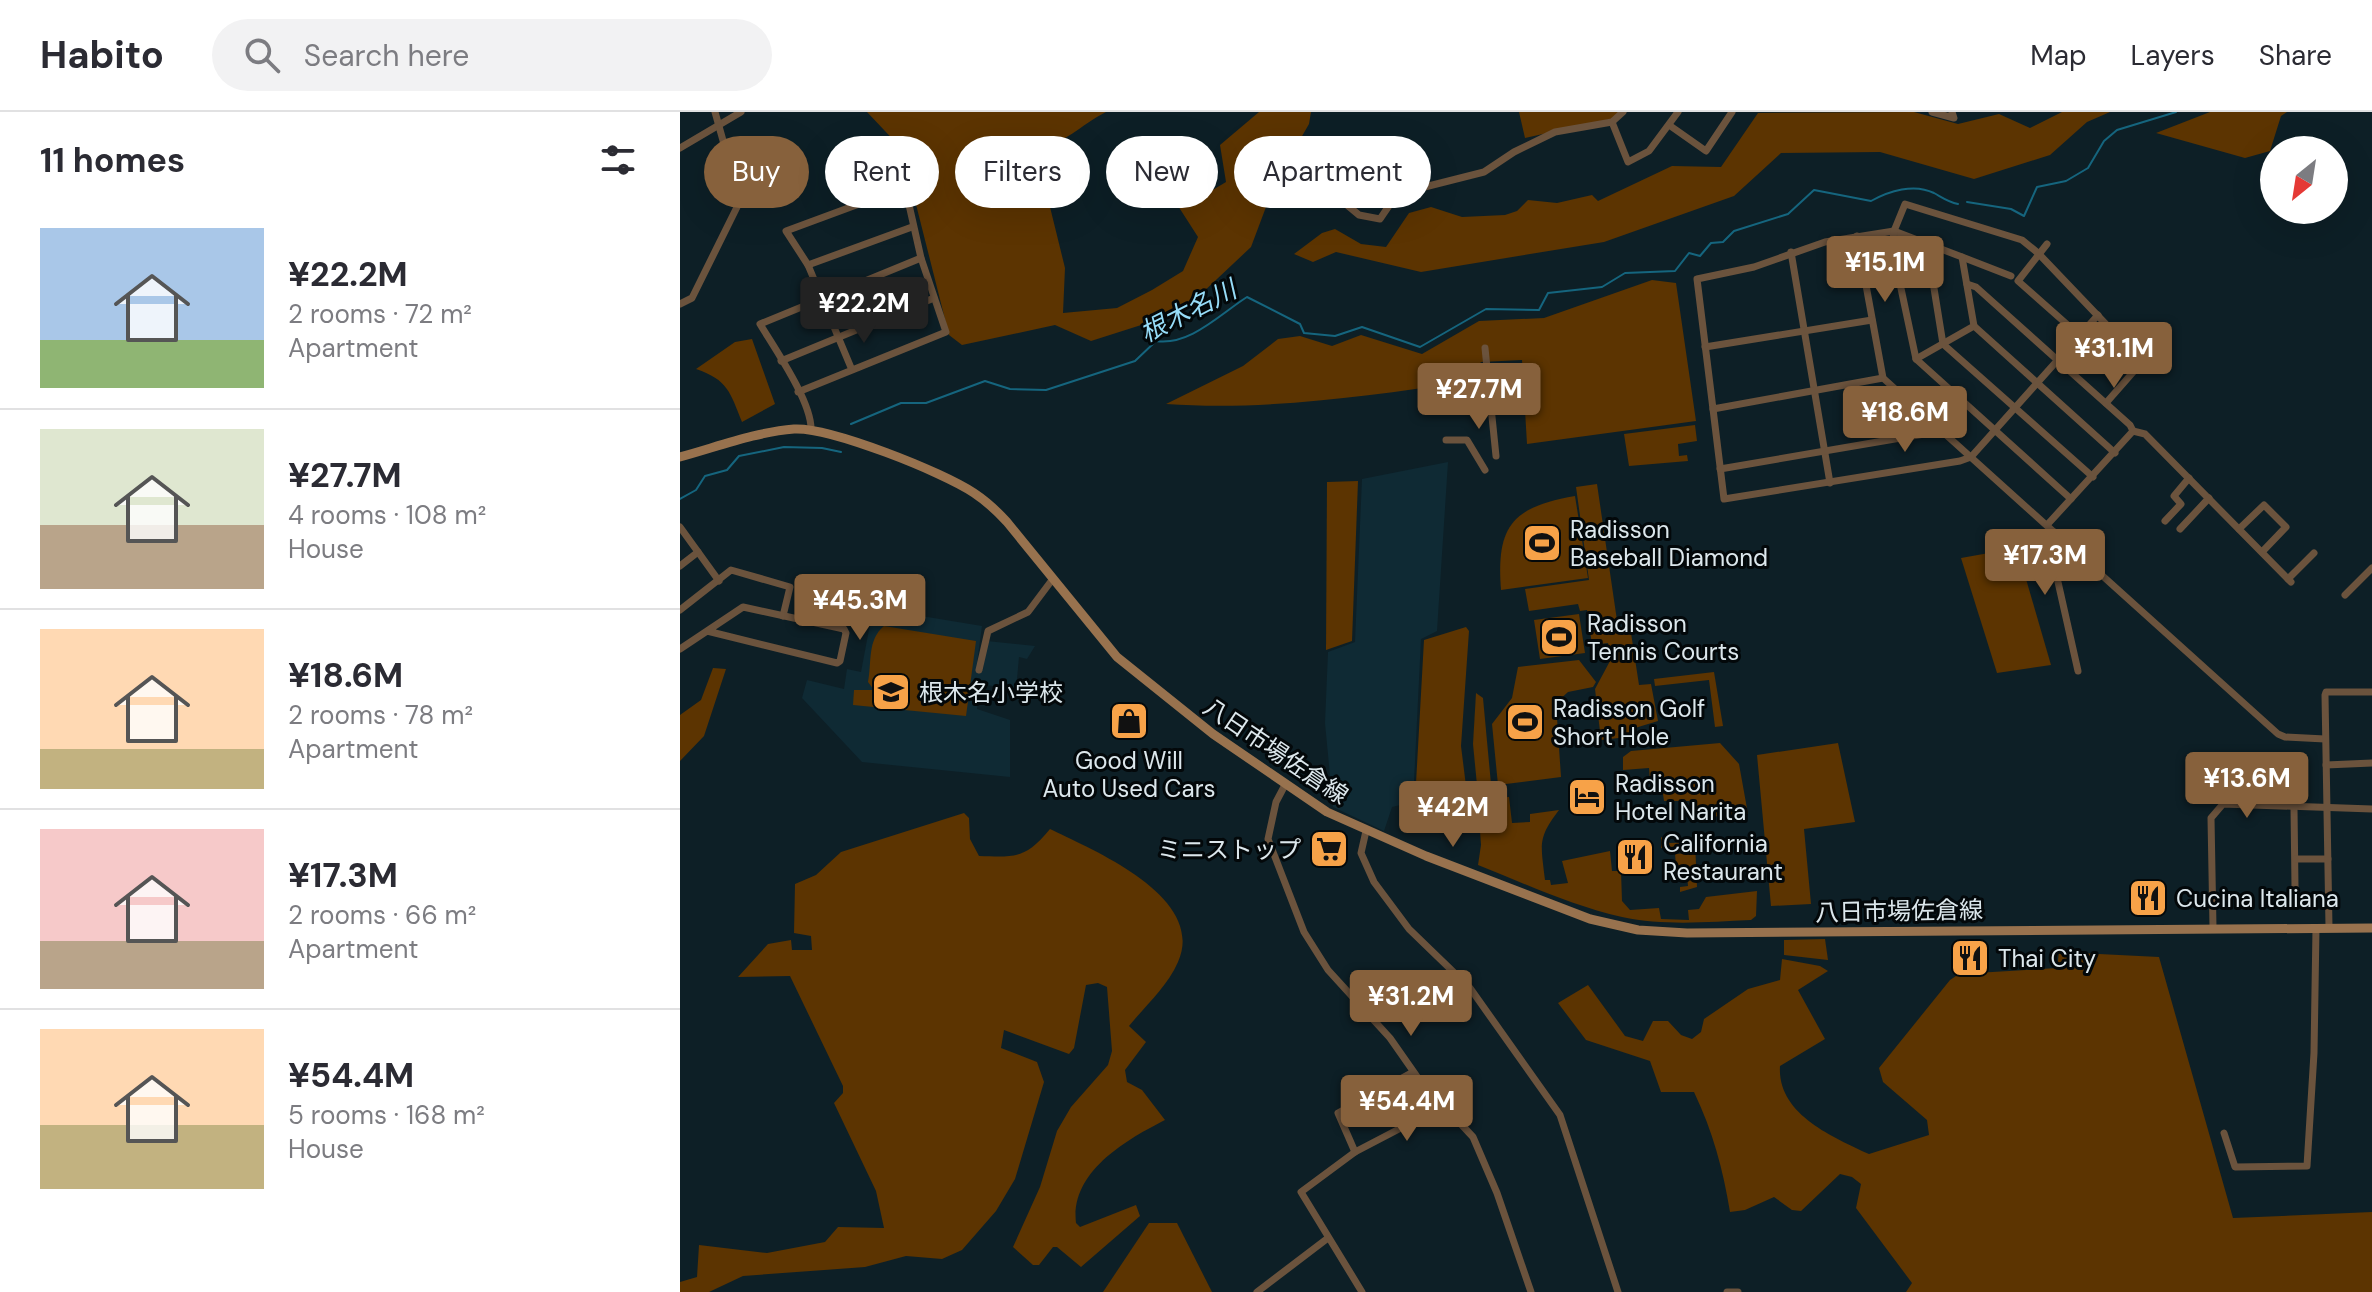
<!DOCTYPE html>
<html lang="en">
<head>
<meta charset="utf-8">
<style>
	body { margin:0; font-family:"DM Sans","Noto Sans JP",sans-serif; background:#f2f2f3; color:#2b2b33; height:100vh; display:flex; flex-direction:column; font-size:30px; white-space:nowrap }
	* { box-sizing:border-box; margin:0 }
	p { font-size:26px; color:#7c7c81 }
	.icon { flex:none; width:44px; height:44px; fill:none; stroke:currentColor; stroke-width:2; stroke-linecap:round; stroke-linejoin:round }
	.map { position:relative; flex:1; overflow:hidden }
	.details { display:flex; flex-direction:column; background:#fff; width:680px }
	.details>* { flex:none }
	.guide { position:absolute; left:24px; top:24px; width:760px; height:72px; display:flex; gap:16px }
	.needle { width:52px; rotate:210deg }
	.tools { position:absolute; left:1580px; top:24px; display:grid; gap:16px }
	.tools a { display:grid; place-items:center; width:88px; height:88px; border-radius:50%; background:#fff; box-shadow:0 8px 32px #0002; font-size:40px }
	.price { position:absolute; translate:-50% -68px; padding:0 18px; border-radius:8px; background:#87613c; color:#fff; font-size:26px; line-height:52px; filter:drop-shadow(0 2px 4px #0008) }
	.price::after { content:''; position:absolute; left:50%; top:48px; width:24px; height:18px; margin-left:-12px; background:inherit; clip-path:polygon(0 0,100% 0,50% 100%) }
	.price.on { background:#222; color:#fff }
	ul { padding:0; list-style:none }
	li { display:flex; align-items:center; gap:24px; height:200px; padding:0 40px }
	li+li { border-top:2px solid #e1e1e2 }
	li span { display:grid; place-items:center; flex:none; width:224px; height:160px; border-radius:0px; color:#555 }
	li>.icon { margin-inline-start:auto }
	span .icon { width:96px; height:96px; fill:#fffc; stroke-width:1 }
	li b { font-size:34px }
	h2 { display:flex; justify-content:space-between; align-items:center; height:96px; padding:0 40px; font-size:34px }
	.pill { padding:0 28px; border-radius:36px; background:#fff; box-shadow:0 8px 32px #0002; font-size:28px; line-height:72px }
	.pill.on { background:#87613c; color:#fff }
	header { display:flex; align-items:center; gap:48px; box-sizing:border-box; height:112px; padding:0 40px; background:#fff; border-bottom:2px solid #e1e1e2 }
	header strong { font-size:38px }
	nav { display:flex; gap:44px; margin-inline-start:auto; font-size:28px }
	.search { width:560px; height:72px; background:#f2f2f3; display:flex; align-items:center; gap:20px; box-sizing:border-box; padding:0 28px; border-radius:44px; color:#7c7c81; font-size:30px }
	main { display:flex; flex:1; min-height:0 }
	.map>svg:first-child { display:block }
	.built { fill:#0f2a34 }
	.green { fill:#5c3401 }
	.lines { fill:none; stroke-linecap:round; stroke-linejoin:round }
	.stream { stroke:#15657e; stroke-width:2 }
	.street { stroke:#6b533d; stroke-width:7 }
	.secondary { stroke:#98724e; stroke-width:9 }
	.labels { text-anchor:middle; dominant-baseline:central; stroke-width:6; stroke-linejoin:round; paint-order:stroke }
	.poi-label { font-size:24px; fill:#dce7ec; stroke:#03080a; text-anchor:start }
	.street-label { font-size:24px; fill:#dce7ec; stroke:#03080a }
	.water-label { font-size:26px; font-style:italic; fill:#96dcf8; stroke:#03080a }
</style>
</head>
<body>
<header>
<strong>Habito</strong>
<div class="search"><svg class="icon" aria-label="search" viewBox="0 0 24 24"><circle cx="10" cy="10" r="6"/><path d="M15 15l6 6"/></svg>Search here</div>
<nav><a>Map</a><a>Layers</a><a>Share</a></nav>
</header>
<main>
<section class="details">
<h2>11 homes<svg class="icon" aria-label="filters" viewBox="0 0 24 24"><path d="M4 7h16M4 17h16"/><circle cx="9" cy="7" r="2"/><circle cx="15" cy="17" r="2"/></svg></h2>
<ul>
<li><span style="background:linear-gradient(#a9c7e8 70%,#8fb573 0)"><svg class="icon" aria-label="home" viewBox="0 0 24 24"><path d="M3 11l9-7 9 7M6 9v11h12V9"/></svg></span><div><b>¥22.2M</b><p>2 rooms · 72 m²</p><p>Apartment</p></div></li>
<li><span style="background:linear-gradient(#dfe7d0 60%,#b9a48a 0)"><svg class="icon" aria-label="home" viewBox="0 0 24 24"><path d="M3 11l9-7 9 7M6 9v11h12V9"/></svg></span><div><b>¥27.7M</b><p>4 rooms · 108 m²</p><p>House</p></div></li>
<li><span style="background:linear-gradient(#ffd9b3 75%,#c2b280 0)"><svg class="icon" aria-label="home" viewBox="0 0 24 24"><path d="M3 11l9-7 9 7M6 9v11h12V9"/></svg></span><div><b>¥18.6M</b><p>2 rooms · 78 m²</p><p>Apartment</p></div></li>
<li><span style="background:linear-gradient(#f6c9c9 70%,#b9a48a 0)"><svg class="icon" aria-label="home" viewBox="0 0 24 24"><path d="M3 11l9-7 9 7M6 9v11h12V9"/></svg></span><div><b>¥17.3M</b><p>2 rooms · 66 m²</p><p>Apartment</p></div></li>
<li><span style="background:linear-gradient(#ffd9b3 60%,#c2b280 0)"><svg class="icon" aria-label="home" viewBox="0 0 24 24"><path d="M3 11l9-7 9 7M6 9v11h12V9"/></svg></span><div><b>¥54.4M</b><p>5 rooms · 168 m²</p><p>House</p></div></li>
</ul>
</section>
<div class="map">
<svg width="1692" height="1180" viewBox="0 0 1692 1180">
	<rect width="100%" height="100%" fill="#0d1f26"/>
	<g class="built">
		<polygon points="768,350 757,519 741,527 733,690 712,695 704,719 653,695 645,611 648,540 675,530 682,367"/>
		<polygon points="193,496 302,514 296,558 303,558 307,529 355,534 347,547 339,545 336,578 301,572 297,597 330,608 330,665 182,650 122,586 127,568 164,577 167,557 181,560"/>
	</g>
	<g class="green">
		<path d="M187,0h239c-25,13 -42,32 -70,38l29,118 -2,45 54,-5 35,-18 31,-19 15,-34 -52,-81 17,-5 33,49 30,-18 -6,-37 39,-33h52l-2,12 -34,59 -24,64 -69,65 -91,29 -36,-16 -93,20 -13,-10 -47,-186z"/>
		<polygon points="839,0 940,0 935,6 845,26"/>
		<polygon points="1234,0 1278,12 1319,2 1350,16 1382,0 1430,0 1407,10 1370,43 1294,67 1200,40 1101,41 1054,84 924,130 741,160 656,140 633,150 614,142 642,121 655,117 681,132 706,135 729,101 751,95 782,105 825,103 837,99 848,88 877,91 912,83 918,89 992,54 1041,55 1078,1"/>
		<polygon points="1530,0 1607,0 1601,4 1590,39 1565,46 1476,21"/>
		<path d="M972,168l24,3 20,138 -169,23 -5,-84 -41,2 -15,20c-100,14 -199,29 -300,22l77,-38 35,-27 22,-3 32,10 29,-11 61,19 57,-33 65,-3z"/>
		<path d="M72,227l23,65 -33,18c-12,-30 -14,-42 -46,-53l39,-27z"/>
		<polygon points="1015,313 1017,329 998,332 999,344 1007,343 1008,349 949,354 944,322"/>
		<polygon points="678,369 672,529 646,538 647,370"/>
		<polygon points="917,372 939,522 951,521 959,573 971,572 978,609 955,616 956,624 921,628 915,577 930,549 928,531 912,533 907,498 900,499 898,492 849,499 845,477 909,468 896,375"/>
		<path d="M895,384l13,82 -87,12c-5,-64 11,-83 74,-94z"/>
		<polygon points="1337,436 1371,553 1317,561 1281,446"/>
		<polygon points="899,502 905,541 860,547 854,508"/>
		<path d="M204,514l92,15 -10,75 -113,-11 1,-15h20l-6,-8c4,-20 -1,-42 16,-56z"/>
		<polygon points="786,515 789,519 781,634 786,674 783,678 735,689 744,528"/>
		<polygon points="899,548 916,570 913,575 888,580 876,591 881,665 818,673 812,612 832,586 838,555"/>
		<polygon points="33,556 46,557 24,624 0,649 0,603 21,588"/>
		<polygon points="1034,560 1043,614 1035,615 1029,568 975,574 974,567"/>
		<polygon points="796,581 803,586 811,672 797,673 793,632"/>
		<polygon points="1040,631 1059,652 1068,702 1015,706 1009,689 984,689 981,668 970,669 969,656 943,658 943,645 951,639"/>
		<polygon points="1158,631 1175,710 1124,717 1131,792 1091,794 1077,643"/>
		<path d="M811,675l2,11 16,-1 3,26 18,-1v-8l29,-4c-22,29 -18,34 -14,70h5l1,5 17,-2 -6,-22 48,-10 2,20h9l1,30 8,9 29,-2 2,11 28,1 -1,-10 11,-1 7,-12 51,-6 -1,25 -5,4c-43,2 -87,6 -129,-3 -50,-11 -96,-33 -144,-52l3,-20 -4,-57z"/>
		<path d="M284,701l5,5 1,21 9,17c37,1 46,3 71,-27 43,21 157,68 128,133 -11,25 -32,43 -49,64l17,16 -21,28 2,12 15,8 23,30c-39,20 -95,52 -89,103l4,4 56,-22 4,11 -59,51 -24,-20h-4l-14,18h-6l-20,-18 27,-60 17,-56 14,-24 37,-42 4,-14 -5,-64 -9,-4 -12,2 -12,63 -5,6 -65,-24 -3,18 36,14 7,20 -29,97 -19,32 -34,39 -20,9 -36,-3 -41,11 -122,9 -34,16h-29v-10l17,-5 2,-32 68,8 58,-11 13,-15 46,1 -8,-37 -42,-88 9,-10v-7l-53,-110 -52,1 30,-33 23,-4 1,10h20l-1,-14 -17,-3 1,-49 21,-9 25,-23z"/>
		<polygon points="981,725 990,731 1015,730 1017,775 1000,780 1000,775 1008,774 1006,753 996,754 995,742 1008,741 1007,733 981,736"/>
		<polygon points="1145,827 1148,848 1104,843 1104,828"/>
		<path d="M1379,840l100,5 74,261 139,-6v80h-466l6,-9 -56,-75 5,-24 -9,-7 -12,-3 -39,37 -9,-1 -18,-13 -29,13 -15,2c-7,-43 -17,-80 -36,-120h-33l-11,-31 -64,-21 -28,-37 30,-18 37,51 18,5 10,-20h15l13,14 11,4 9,-7 3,-13 44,-30 32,-9 2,-21 38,7 8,5 -30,19 27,49 -45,27c-3,48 53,71 89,88l60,-19 -2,-15 -44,-38 -4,-14 71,-88 9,-6 98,-6z"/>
		<polygon points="469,1111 497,1111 532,1180 423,1180"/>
	</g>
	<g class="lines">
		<g class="stream">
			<polyline points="1287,90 1331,97 1344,104 1357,75 1386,69 1408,56 1424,29 1437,18 1496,0"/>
			<path d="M171,312l50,-21h25l59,-22 25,8 36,1 89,-29 21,-20c34,5 64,-27 91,-44l53,27 4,9 31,3 27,-9 58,20 66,-38 53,1 9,-17 54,-6 23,-14 50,-2 14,-18 11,3 11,-13 12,-1 11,-11 54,-17 26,-24 57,11c18,-10 43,-18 63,-8 9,5 14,9 24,11"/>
			<polyline points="0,387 16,378 25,364 47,358 59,344 104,335 142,336 161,340"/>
		</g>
		<g class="street">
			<polyline points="1252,0 1274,6 1272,0"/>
			<polyline points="932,10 948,50 969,39 998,0"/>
			<polyline points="989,13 1026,39 1052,0"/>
			<polyline points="0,36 61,0"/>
			<polyline points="717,82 804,60 834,40 875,20 932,10 943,0"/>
			<polygon points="717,82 700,107 679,103 667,93"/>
			<polyline points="1177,124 1203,266 1598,622 1605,625 1645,627"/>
			<polyline points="1367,132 1338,169 1399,223"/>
			<polyline points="1247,133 1263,232 1413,365"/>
			<polyline points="1111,140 1150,371"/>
			<polyline points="1282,145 1331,164"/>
			<polyline points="128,153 232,115"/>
			<polyline points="1287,172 1296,175 1450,313 1453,319 1367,413"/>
			<polyline points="0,192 12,186 60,89 35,0"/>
			<polyline points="1294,214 1435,341"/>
			<polyline points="1025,235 1192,208"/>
			<polyline points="805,236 816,344"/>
			<polyline points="101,249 254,186"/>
			<polyline points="1203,266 1033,297 1017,167 1074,155 1145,130 1214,119 1282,145 1294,214 1236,247"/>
			<polyline points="118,280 266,220 241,146 225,75 106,119 128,153 172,258"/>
			<polyline points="1033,297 1044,387 1280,349 1291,345 1418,203"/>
			<path d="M131,318c1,-28 -36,-81 -51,-106l161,-66"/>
			<polyline points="1453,319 1465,322 1611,470"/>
			<polyline points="766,328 787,328 805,358"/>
			<polyline points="1040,357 1250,321 1258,316"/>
			<polyline points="1391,387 1236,247 1212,134 1214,119 1225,92 1342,128 1358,141 1462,250 1426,291"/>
			<polyline points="1485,409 1501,392 1494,384 1509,366"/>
			<polyline points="0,415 39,469"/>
			<polyline points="1500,417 1529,386"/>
			<polyline points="1559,417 1584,393 1606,415 1582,440"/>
			<polyline points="1374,420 1369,430 1398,559"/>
			<polyline points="0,454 18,440"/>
			<polyline points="1608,467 1634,441"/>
			<polyline points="1665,483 1692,456"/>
			<polyline points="0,498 51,458 110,475 103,504"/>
			<polyline points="0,537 63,495 164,517 166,521 160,549 157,551 27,519"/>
			<polyline points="299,558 308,519 348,500 372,468"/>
			<polyline points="1646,653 1692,651"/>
			<polyline points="605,673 596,690 588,727 624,820 648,858 710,926 738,966 793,1025 817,1081 851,1180"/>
			<polyline points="1614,696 1615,775"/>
			<polyline points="686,719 681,741 694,770 729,817 790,876 880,1003 938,1180"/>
			<polyline points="1616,747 1648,747"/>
			<polyline points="1533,815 1531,706 1543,692 1692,697"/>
			<polyline points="1649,815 1645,583 1646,580 1692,580"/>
			<polyline points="1544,1021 1555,1055 1627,1054 1634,941 1636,816"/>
			<polyline points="675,1040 658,1001 733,960"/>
			<polyline points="577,1180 648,1126"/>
			<polyline points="682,1180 621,1080 675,1040 763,994"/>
			<polyline points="1047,1180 1058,1180"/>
		</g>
		<path class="secondary" d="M0,345c37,-10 76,-25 114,-28 36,-2 149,43 180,64 12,8 23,18 33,29l110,135 96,77 114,78 99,44 164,63 48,11 49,3 685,-5"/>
	</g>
	<defs>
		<symbol id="stadium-square" viewBox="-11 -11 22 22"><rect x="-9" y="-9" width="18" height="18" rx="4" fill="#f7a248" stroke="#03080a"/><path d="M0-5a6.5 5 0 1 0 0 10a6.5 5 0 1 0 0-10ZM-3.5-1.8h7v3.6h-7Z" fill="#111"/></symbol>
		<symbol id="school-square" viewBox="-11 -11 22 22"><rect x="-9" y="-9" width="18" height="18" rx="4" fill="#f7a248" stroke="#03080a"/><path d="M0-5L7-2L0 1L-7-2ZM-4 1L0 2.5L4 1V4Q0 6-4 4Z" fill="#111"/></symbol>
		<symbol id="shop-square" viewBox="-11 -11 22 22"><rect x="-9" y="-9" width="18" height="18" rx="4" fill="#f7a248" stroke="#03080a"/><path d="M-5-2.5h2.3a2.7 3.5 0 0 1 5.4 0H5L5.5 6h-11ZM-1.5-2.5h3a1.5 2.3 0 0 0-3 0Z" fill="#111"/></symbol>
		<symbol id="hotel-square" viewBox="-11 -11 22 22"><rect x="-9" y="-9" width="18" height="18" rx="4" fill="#f7a248" stroke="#03080a"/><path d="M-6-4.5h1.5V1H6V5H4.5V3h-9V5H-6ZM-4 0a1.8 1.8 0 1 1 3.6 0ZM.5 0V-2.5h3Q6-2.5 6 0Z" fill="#111"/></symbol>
		<symbol id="supermarket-square" viewBox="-11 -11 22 22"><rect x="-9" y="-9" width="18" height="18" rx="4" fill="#f7a248" stroke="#03080a"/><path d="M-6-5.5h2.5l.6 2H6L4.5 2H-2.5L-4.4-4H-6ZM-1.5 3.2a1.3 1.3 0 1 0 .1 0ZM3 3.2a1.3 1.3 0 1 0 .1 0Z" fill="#111"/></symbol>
		<symbol id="restaurant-square" viewBox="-11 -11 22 22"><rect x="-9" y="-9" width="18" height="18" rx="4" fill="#f7a248" stroke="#03080a"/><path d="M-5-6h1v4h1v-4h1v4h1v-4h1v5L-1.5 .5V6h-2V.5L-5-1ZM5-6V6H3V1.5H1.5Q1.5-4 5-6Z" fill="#111"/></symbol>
	</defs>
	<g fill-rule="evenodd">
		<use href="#stadium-square" x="840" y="409" width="44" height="44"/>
		<use href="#stadium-square" x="857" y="503" width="44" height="44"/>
		<use href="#school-square" x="189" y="558" width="44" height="44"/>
		<use href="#shop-square" x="427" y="587" width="44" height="44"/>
		<use href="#stadium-square" x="823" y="588" width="44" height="44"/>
		<use href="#hotel-square" x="885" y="663" width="44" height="44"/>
		<use href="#supermarket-square" x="627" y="715" width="44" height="44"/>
		<use href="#restaurant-square" x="933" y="723" width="44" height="44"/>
		<use href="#restaurant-square" x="1446" y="764" width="44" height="44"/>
		<use href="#restaurant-square" x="1268" y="824" width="44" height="44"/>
	</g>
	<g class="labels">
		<g class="poi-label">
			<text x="890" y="417">Radisson<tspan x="890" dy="28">Baseball Diamond</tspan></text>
			<text x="907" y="511">Radisson<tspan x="907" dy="28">Tennis Courts</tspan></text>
			<text x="239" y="580">根木名小学校</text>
			<text x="873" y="596">Radisson Golf<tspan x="873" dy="28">Short Hole</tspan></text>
			<text x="449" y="648" text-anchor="middle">Good Will<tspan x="449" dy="28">Auto Used Cars</tspan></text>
			<text x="935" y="671">Radisson<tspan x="935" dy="28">Hotel Narita</tspan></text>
			<text x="983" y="731">California<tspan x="983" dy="28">Restaurant</tspan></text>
			<text x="621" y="737" text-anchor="end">ミニストップ</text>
			<text x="1496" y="786">Cucina Italiana</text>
			<text x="1318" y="846">Thai City</text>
		</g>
		<g class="street-label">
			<text transform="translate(596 639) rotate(34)">八日市場佐倉線</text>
			<text transform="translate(1219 799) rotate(-1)">八日市場佐倉線</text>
		</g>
		<g class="water-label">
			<text transform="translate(508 199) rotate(-27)">根木名川</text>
		</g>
	</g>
</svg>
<div class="tools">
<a><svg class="needle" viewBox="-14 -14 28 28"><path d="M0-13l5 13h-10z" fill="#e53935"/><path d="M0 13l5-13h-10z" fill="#7c7c81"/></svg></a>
</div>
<b class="price" style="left:1205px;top:192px">¥15.1M</b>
<b class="price on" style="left:184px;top:233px">¥22.2M</b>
<b class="price" style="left:1434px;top:278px">¥31.1M</b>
<b class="price" style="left:799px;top:319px">¥27.7M</b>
<b class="price" style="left:1225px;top:342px">¥18.6M</b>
<b class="price" style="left:1365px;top:485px">¥17.3M</b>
<b class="price" style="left:180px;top:530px">¥45.3M</b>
<b class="price" style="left:1567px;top:708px">¥13.6M</b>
<b class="price" style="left:773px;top:737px">¥42M</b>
<b class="price" style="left:731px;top:926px">¥31.2M</b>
<b class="price" style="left:727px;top:1031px">¥54.4M</b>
<div class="guide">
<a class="pill on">Buy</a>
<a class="pill">Rent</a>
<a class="pill">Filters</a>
<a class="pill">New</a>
<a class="pill">Apartment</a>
</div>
</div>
</main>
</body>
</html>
